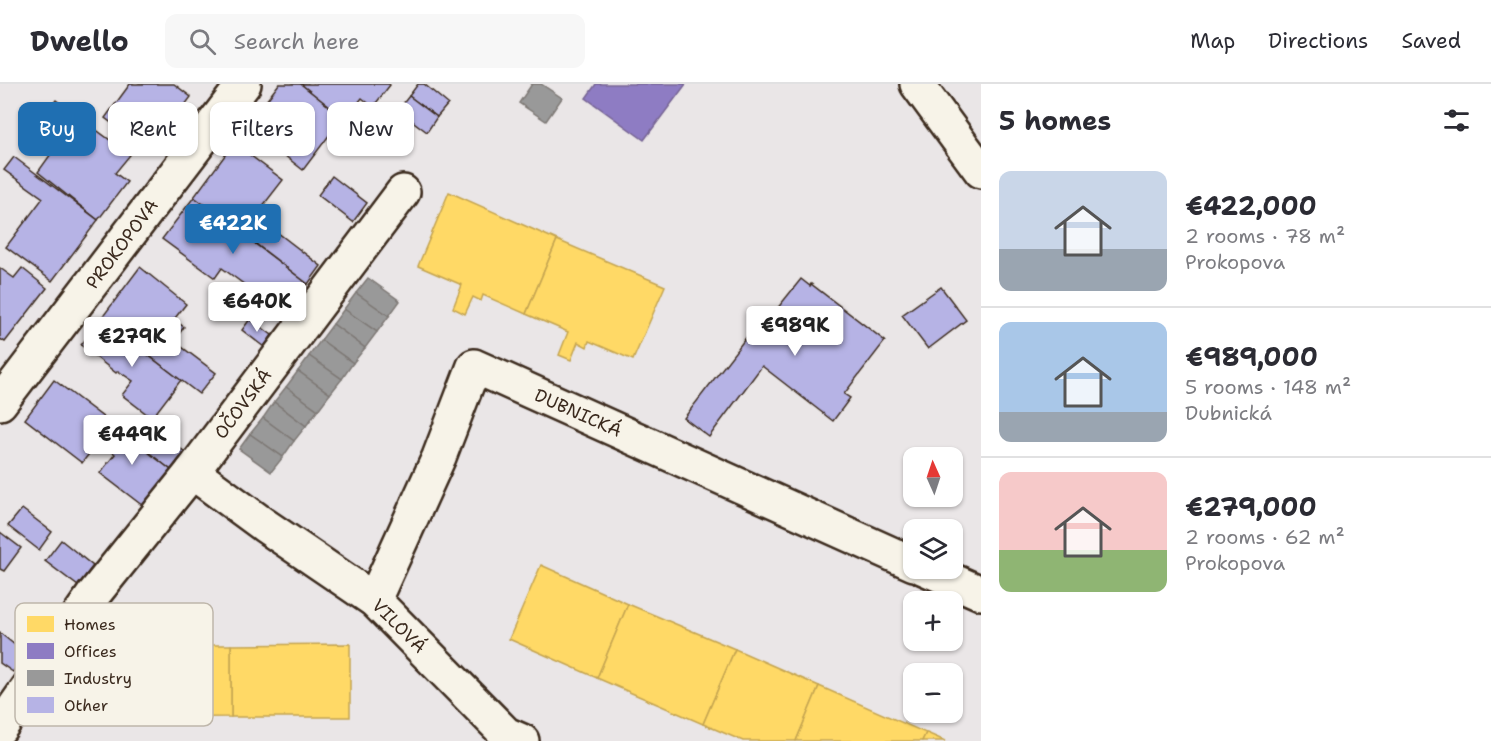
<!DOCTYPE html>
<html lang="en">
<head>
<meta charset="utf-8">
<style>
	body { margin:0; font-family:"Shantell Sans",sans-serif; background:#f7f7f7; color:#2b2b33; height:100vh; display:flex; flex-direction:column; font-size:22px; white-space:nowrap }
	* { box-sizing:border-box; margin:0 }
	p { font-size:20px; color:#7c7c81 }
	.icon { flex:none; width:33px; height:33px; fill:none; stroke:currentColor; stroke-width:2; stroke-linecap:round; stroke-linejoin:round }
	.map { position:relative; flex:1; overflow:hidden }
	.drawer { display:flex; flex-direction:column; background:#fff; width:510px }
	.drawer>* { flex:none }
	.guide { position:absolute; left:18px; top:18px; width:570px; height:54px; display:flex; gap:12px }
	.needle { width:39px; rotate:357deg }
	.fabs { position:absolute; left:903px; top:363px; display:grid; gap:12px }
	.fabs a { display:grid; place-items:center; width:60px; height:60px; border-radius:12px; background:#fff; box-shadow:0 2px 4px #0004; font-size:30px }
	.price { position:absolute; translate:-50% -51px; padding:0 14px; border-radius:6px; background:#fff; color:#222; font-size:20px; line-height:39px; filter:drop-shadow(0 2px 3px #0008) }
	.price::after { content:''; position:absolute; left:50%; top:36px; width:18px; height:14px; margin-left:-9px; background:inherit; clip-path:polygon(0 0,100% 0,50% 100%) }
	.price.selected { background:#1f6fb2; color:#fff }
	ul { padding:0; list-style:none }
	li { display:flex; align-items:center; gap:18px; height:150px; padding:0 18px }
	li+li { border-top:2px solid #e1e1e2 }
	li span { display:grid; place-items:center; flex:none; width:168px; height:120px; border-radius:12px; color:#555 }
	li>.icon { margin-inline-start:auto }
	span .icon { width:72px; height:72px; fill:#fffc; stroke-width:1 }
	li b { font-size:26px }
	h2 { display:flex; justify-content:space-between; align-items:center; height:72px; padding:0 18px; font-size:26px }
	.chip { padding:0 21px; border-radius:12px; background:#fff; box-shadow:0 2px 4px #0004; font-size:21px; line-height:54px }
	.chip.selected { background:#1f6fb2; color:#fff }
	header { display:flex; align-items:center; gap:36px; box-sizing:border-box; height:84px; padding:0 30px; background:#fff; border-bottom:2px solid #e1e1e2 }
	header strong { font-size:28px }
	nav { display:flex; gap:33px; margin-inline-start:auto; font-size:21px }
	.search { width:420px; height:54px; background:#f7f7f7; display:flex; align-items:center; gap:15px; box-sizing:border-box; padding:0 21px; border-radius:12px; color:#7c7c81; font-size:22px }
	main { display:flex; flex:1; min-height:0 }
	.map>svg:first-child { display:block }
	.homes { fill:#ffd966; stroke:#c4a450; stroke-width:1.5 }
	.offices { fill:#8e7cc3; stroke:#756392; stroke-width:1.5 }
	.industry { fill:#999; stroke:#7d7874; stroke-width:1.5 }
	.building { fill:#b6b3e5; stroke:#3b2a1e; stroke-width:1.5 }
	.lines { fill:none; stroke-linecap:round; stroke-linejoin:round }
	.minor-casing { stroke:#3b2a1e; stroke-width:38 }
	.tertiary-casing { stroke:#3b2a1e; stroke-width:38 }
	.minor { stroke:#f7f3e8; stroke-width:33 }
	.tertiary { stroke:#f7f3e8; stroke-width:33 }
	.labels { text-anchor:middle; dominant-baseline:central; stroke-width:6; stroke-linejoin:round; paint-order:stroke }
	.street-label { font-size:18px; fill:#3b2a1e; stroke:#f7f3e8 }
	.key { fill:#f7f3e8; stroke:#bfb7ab; stroke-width:1.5 }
	.key-label { font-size:16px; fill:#3b2a1e }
</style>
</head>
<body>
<header>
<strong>Dwello</strong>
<div class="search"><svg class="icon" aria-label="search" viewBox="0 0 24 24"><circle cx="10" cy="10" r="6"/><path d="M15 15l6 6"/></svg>Search here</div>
<nav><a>Map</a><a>Directions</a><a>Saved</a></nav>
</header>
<main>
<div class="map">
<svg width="981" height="657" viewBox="0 0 981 657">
	<rect width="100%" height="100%" fill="#eae6e7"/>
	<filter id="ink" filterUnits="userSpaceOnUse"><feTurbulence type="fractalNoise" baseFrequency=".0167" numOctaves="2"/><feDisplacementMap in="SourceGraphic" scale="12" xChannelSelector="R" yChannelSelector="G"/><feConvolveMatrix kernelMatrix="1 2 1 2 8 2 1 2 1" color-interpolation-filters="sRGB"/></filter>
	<g filter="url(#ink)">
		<g class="homes">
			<polygon points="449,108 557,156 526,230 483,211 481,217 473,213 465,230 453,224 462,201 418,182"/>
			<polygon points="557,156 665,202 633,276 589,257 587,263 578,258 571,276 559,271 568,248 526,230"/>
			<polygon points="541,481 628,520 597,594 509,555"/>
			<polygon points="628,520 735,565 703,640 597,594"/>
			<polygon points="350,560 350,633 231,633 231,561"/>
			<polygon points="113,561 231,561 231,633 113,634"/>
			<polygon points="735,565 819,602 796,657 743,657 703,640"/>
			<polygon points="819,602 926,649 922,657 796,657"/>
			<polygon points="926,649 927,649 945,657 922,657"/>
		</g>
		<polygon class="offices" points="596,0 686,0 644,56 586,14"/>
		<g class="industry">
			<polygon points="532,0 541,0 562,14 546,37 519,19"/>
			<polygon points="368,194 400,217 389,232 356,209"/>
			<polygon points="356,209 389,232 377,248 344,225"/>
			<polygon points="344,225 377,248 365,264 333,240"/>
			<polygon points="333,240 365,264 353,279 321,256"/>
			<polygon points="321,256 353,279 342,295 309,272"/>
			<polygon points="309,272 342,295 330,310 298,287"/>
			<polygon points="298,287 330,310 318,326 286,303"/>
			<polygon points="286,303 318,326 306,342 274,318"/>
			<polygon points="274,318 306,342 294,357 263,334"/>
			<polygon points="263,334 294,357 283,373 250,350"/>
			<polygon points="250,350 283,373 271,388 239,365"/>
		</g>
		<g class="building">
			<polygon points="130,0 174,0 191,13 150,68 105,34"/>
			<polygon points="279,0 301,0 343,33 303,86 247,42"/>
			<polygon points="301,0 389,0 390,1 373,23 362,14 345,35"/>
			<polygon points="418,0 424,0 448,20 437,33 409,12"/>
			<polygon points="409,12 437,33 427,48 398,26"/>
			<polygon points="56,16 130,71 115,89 127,98 98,136 38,88 51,70 28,52"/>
			<polygon points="234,59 283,96 241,150 194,113"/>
			<polygon points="14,73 98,136 52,197 6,163 43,114 4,86"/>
			<polygon points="332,92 367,119 353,138 318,111"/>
			<polygon points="194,113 308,200 284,230 222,184 215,194 162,155"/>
			<polygon points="269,142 321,182 308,200 256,160"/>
			<polygon points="140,183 186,220 147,270 101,235"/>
			<polygon points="0,184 14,194 22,184 47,204 5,258 0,255"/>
			<polygon points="801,195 810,202 811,200 885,257 844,310 850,314 833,337 762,282 709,353 684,334 755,242 760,246"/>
			<polygon points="941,203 966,236 928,265 902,231"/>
			<polygon points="101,235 181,296 152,334 122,311 133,297 118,287 116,289 81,261"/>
			<polygon points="250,235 272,251 264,263 242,246"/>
			<polygon points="174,236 184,243 174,257 216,289 199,310 147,270"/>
			<polygon points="54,296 112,340 82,379 25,335"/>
			<polygon points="140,334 185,368 171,386 127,352"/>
			<polygon points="112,340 171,386 143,422 100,389 115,370 99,357"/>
			<polygon points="22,425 52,448 39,466 8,442"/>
			<polygon points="0,448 21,464 4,487 0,485"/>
			<polygon points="61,456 93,482 78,502 45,477"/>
			<polygon points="0,549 26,570 13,588 0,579"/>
		</g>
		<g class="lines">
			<defs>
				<g id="minor">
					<polyline points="0,319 244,0"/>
					<polyline points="192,388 403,108"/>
					<polyline points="924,484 981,509"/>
					<polyline points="374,516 439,373 474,282 914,480"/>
					<polyline points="0,644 94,510 192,388 264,441 374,516 506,650 522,657"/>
				</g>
				<polyline id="tertiary" points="917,0 981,87"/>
			</defs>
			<use href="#minor" class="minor-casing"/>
			<use href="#tertiary" class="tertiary-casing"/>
			<use href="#minor" class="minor"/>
			<use href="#tertiary" class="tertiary"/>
		</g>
	</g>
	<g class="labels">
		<g class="street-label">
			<text transform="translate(122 160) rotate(-53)">PROKOPOVA</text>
			<text transform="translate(243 320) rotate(-53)">OČOVSKÁ</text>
			<text transform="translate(578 329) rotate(24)">DUBNICKÁ</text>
			<text transform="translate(399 542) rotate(45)">VILOVÁ</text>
		</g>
	</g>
	<rect x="15" y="519" width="198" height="123" rx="9" class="key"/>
	<rect x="27" y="532" width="27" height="16" fill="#ffd966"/>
	<rect x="27" y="559" width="27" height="16" fill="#8e7cc3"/>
	<rect x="27" y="586" width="27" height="16" fill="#999"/>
	<rect x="27" y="613" width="27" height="16" fill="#b6b3e5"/>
	<g class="key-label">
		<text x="64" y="546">Homes</text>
		<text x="64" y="573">Offices</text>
		<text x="64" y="600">Industry</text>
		<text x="64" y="627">Other</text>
	</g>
</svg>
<div class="fabs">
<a><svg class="needle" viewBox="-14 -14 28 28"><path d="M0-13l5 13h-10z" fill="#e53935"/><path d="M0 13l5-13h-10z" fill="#7c7c81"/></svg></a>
<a><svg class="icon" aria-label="layers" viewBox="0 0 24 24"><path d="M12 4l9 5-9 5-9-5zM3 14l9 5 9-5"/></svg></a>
<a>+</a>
<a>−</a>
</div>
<b class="price selected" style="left:233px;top:171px">€422K</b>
<b class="price" style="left:257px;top:249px">€640K</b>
<b class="price" style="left:795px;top:273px">€989K</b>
<b class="price" style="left:132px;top:284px">€279K</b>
<b class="price" style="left:132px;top:382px">€449K</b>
<div class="guide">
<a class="chip selected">Buy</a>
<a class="chip">Rent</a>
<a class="chip">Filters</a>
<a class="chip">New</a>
</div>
</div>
<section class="drawer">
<h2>5 homes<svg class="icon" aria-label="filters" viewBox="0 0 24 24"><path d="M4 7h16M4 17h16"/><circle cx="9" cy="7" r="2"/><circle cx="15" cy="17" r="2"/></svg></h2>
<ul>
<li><span style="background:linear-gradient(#c9d6e8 65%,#9aa5b1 0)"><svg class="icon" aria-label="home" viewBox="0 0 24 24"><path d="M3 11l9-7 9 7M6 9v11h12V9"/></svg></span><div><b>€422,000</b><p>2 rooms · 78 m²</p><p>Prokopova</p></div></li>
<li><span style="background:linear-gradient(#a9c7e8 75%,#9aa5b1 0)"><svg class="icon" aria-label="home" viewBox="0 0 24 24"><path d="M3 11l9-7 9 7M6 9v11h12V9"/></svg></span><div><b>€989,000</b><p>5 rooms · 148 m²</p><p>Dubnická</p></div></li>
<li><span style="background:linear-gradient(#f6c9c9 65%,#8fb573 0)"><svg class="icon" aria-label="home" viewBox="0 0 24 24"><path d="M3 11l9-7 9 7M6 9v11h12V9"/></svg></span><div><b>€279,000</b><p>2 rooms · 62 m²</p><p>Prokopova</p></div></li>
</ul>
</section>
</main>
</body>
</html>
